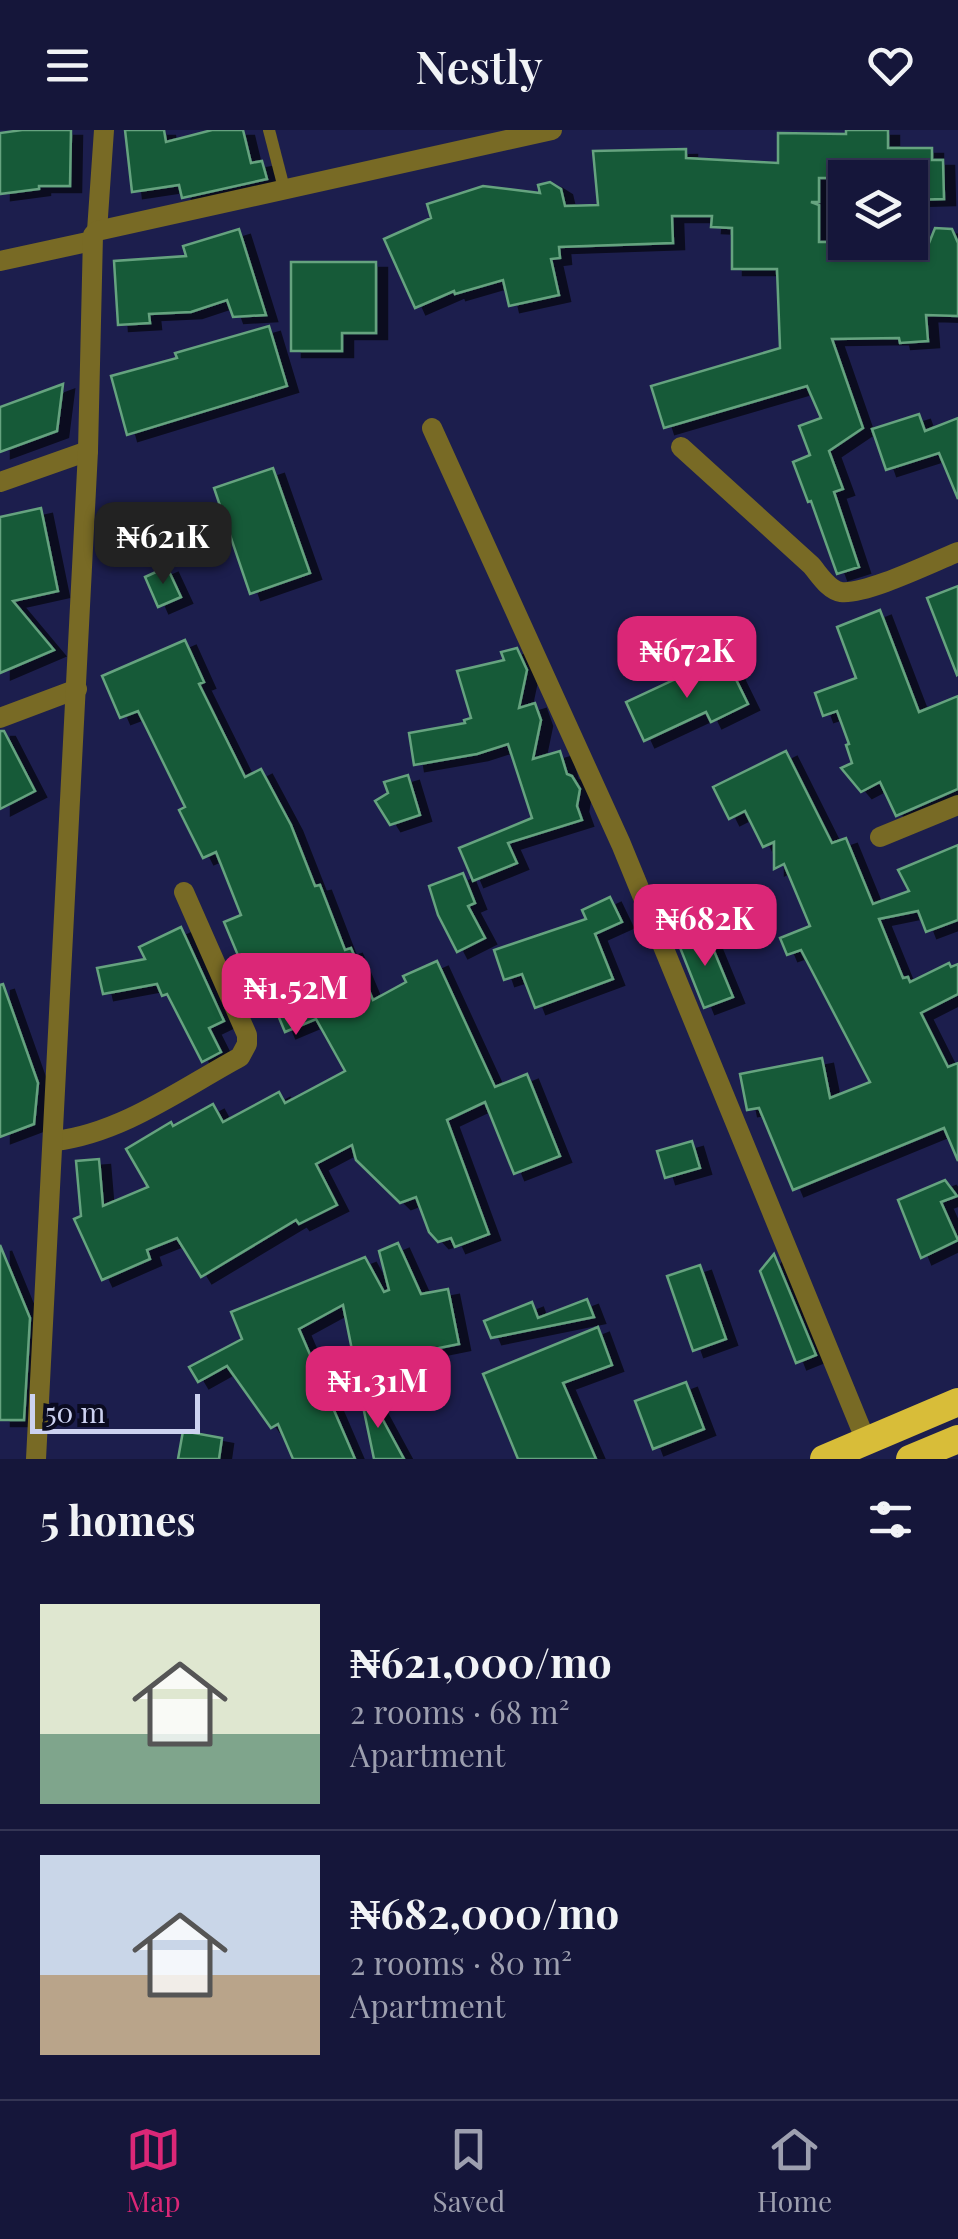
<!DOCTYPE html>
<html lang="en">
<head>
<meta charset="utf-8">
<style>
	body { margin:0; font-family:"Playfair Display",serif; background:#222345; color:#f1f3f6; height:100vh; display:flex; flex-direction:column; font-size:38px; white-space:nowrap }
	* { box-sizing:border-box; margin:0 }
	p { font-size:32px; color:#9d9faf }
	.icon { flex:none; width:55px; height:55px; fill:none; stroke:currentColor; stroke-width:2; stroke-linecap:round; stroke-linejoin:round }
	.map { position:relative; height:1329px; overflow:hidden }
	.sheet { display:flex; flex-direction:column; background:#15163a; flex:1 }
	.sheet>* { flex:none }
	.buttons { position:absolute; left:828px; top:30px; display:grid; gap:20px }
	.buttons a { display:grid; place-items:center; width:100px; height:100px; border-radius:0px; background:#15163a; box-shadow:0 2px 8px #0004,0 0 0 2px #343554; font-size:50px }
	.scale { position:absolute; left:30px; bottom:25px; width:170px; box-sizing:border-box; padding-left:10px; border:5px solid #ccd2f0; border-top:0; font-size:28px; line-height:35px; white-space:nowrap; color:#ccd2f0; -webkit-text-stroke:8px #0a0b20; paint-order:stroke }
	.price { position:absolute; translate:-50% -85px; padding:0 22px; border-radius:20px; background:#db2777; color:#fff; font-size:32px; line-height:65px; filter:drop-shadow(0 2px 5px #0008) }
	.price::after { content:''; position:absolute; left:50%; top:60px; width:30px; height:22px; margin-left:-15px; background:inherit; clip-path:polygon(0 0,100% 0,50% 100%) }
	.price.on { background:#222; color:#fff }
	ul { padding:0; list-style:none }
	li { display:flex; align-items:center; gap:30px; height:250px; padding:0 40px }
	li+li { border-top:2px solid #343554 }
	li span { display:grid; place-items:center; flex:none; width:280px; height:200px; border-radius:0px; color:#555 }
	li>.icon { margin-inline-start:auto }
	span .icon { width:120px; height:120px; fill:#fffc; stroke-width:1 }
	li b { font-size:42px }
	h2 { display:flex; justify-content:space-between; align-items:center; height:120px; padding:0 40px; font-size:42px }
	header { display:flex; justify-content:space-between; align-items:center; height:130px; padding:0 40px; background:#15163a; font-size:45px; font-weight:600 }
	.dock { display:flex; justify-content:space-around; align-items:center; height:140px; border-top:2px solid #343554; background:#15163a; font-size:28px; color:#9d9faf }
	.dock a { display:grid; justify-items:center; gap:5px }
	.dock .on { color:#db2777 }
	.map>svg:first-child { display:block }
	.building { fill:#195a39; stroke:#65a37f; stroke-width:2.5; filter:url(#shadow) }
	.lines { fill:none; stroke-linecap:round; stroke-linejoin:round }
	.service { stroke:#786a25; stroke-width:12 }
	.minor { stroke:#786a25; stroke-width:20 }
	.trunk { stroke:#d8bd39; stroke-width:28 }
</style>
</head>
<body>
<header><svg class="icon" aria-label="menu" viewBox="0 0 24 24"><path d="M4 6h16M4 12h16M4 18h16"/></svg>Nestly<svg class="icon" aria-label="heart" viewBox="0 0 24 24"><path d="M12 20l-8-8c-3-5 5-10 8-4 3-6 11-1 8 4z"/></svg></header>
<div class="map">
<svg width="958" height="1329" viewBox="0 0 958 1329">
	<defs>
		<filter id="shadow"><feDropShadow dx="11" dy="6" stdDeviation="0" flood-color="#0009"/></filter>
	</defs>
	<rect width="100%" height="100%" fill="#1c1e4d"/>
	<g class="building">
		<polygon points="22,0 71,0 70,56 39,56 39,59 0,64 0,3"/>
		<polygon points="125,0 164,0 166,12 212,0 243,0 251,33 262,31 267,49 182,68 179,55 132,62"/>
		<polygon points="846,0 888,0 888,18 932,18 932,30 943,30 944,69 910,70 910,48 819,48 819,72 811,72 819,75 819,112 913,112 927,118 935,98 952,99 958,113 958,186 926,185 928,211 900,213 899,208 832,209 863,298 829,321 843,359 834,362 859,437 837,444 811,371 808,372 793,332 810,325 799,296 821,288 807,256 664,298 651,256 780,218 777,139 732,139 732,98 711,97 712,86 672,86 673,113 559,117 560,128 551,129 559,165 509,176 503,150 455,164 454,161 415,178 384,109 431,88 427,74 483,56 540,63 538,55 550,52 561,59 565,76 598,75 593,21 686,19 686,28 778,33 778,3 846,4"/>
		<polygon points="239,99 266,185 233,187 227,170 191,182 149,184 150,193 118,195 114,131 186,126 183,116"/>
		<polygon points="291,132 376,132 376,203 342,203 342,221 291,221"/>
		<polygon points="269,196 287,256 127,305 111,246 177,228 175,223"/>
		<polygon points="63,254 57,301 0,322 0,277"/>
		<polygon points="919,284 925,301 958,288 958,369 939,323 886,340 872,299"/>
		<polygon points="273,338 310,443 250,464 214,358"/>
		<polygon points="41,378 58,461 13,471 54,520 0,543 0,387"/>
		<polygon points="167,437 181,467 158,477 145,447"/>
		<polygon points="958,456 958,544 957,545 927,468"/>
		<polygon points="880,480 919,582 958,566 958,659 896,686 880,652 861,662 841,638 852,633 846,615 849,614 837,581 823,586 815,563 856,548 837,497"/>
		<polygon points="185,510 204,552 199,554 245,647 261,639 291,695 315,756 320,755 345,820 351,818 373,870 406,852 403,846 437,831 495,957 527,944 560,1026 514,1044 485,972 447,990 489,1104 455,1117 451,1108 438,1112 429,1102 416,1067 400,1073 356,1030 352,1015 316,1034 337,1075 299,1094 296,1090 201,1147 177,1108 147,1120 150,1129 102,1150 74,1089 81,1086 76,1031 99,1029 103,1076 148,1057 126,1019 171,992 173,996 213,974 223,992 279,962 285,973 345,941 316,889 285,902 255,830 242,835 224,792 241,785 216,722 203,728 179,680 185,677 138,581 120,588 102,546"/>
		<polygon points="517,518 527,540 519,578 535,573 541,590 533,629 560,621 567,644 572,646 580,659 577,676 582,690 508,713 517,733 473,751 459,718 532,688 508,614 477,624 414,635 409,603 465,593 464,590 471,588 457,541 504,530 501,522"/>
		<polygon points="727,531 748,574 711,592 706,582 644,611 626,572 686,544 689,549"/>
		<polygon points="0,601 4,601 35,661 0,679"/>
		<polygon points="786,621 832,713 846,708 873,774 909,761 898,740 958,715 958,790 926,802 918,781 879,789 903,848 908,847 910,852 949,833 951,837 958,834 958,864 921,883 948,937 958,933 958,1031 944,998 793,1060 759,978 747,980 740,944 822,928 830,968 870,952 801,820 787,825 780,808 810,796 784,734 774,739 774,712 763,717 745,681 729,689 713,657"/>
		<polygon points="408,645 420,685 390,695 375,671 388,663 384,652"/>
		<polygon points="463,743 475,773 468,776 485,808 457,822 438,785 429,756"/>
		<polygon points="610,767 622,792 595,804 613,849 535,878 522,844 504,850 494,820 586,789 582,780"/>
		<polygon points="181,797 224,891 209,898 221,922 202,932 167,864 162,866 157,854 103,864 97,838 145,829 139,817"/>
		<polygon points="705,799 733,867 704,878 677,810"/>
		<polygon points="3,854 38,953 34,994 0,1007 0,855"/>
		<polygon points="692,1011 700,1038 665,1048 657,1021"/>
		<polygon points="945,1050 957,1066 941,1072 958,1110 921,1128 898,1070"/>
		<polygon points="398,1113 421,1164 448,1159 459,1214 355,1235 343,1175 299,1199 355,1329 293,1329 278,1294 271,1298 227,1236 198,1252 189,1237 242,1209 231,1182 365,1127 384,1162 389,1160 379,1121"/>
		<polygon points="0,1115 30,1188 24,1290 0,1290"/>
		<polygon points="774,1124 816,1225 796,1233 760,1141"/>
		<polygon points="700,1135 726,1209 693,1221 667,1146"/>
		<polygon points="587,1169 594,1187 491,1208 484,1191 532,1172 538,1188"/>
		<polygon points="598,1197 612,1235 563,1253 596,1329 518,1329 483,1244"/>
		<polygon points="686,1252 704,1299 653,1319 635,1271"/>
		<polygon points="364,1255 404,1329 374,1329 359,1257"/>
		<polygon points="183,1301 222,1308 219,1329 178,1329"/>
	</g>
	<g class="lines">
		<polyline class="service" points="269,0 285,62"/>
		<g class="minor">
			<polyline points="97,101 104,0"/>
			<polyline points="0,131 92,111"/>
			<polyline points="432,298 621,714 866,1311"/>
			<path d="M681,317l130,118c8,9 17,25 30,27 25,3 92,-30 117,-40"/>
			<polyline points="0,352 88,321"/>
			<polyline points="0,588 77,559"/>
			<polyline points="880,707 958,675"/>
			<path d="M55,1011c67,-8 126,-52 185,-84l7,-13v-9l-63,-143"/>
			<polyline points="36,1329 88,321 93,105 97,101 552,0"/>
		</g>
		<g class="trunk">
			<polyline points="824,1329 958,1272"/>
			<polyline points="910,1329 958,1309"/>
		</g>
	</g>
</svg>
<div class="buttons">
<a><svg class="icon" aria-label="layers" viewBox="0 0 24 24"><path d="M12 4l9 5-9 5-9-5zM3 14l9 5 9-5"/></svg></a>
</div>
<div class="scale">50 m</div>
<b class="price on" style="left:163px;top:457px">₦621K</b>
<b class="price" style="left:687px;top:571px">₦672K</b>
<b class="price" style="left:705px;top:839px">₦682K</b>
<b class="price" style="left:296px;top:908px">₦1.52M</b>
<b class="price" style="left:378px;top:1301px">₦1.31M</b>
</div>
<section class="sheet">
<h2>5 homes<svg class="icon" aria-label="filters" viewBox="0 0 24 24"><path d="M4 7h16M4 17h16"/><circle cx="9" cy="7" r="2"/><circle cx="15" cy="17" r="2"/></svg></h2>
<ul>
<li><span style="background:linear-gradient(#dfe7d0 65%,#7fa58c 0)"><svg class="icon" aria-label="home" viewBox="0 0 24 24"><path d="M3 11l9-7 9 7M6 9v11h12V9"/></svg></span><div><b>₦621,000/mo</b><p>2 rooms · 68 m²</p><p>Apartment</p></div></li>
<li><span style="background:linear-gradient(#c9d6e8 60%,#b9a48a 0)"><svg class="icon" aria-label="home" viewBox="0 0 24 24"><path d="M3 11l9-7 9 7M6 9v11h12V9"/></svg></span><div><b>₦682,000/mo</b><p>2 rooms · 80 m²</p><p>Apartment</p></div></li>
</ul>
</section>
<nav class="dock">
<a class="on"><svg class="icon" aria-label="map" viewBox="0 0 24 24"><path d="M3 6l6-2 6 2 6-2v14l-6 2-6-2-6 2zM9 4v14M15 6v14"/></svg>Map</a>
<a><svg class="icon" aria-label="saved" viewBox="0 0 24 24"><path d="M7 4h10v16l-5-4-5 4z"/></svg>Saved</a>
<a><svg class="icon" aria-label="home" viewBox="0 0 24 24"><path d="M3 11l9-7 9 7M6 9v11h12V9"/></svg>Home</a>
</nav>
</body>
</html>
